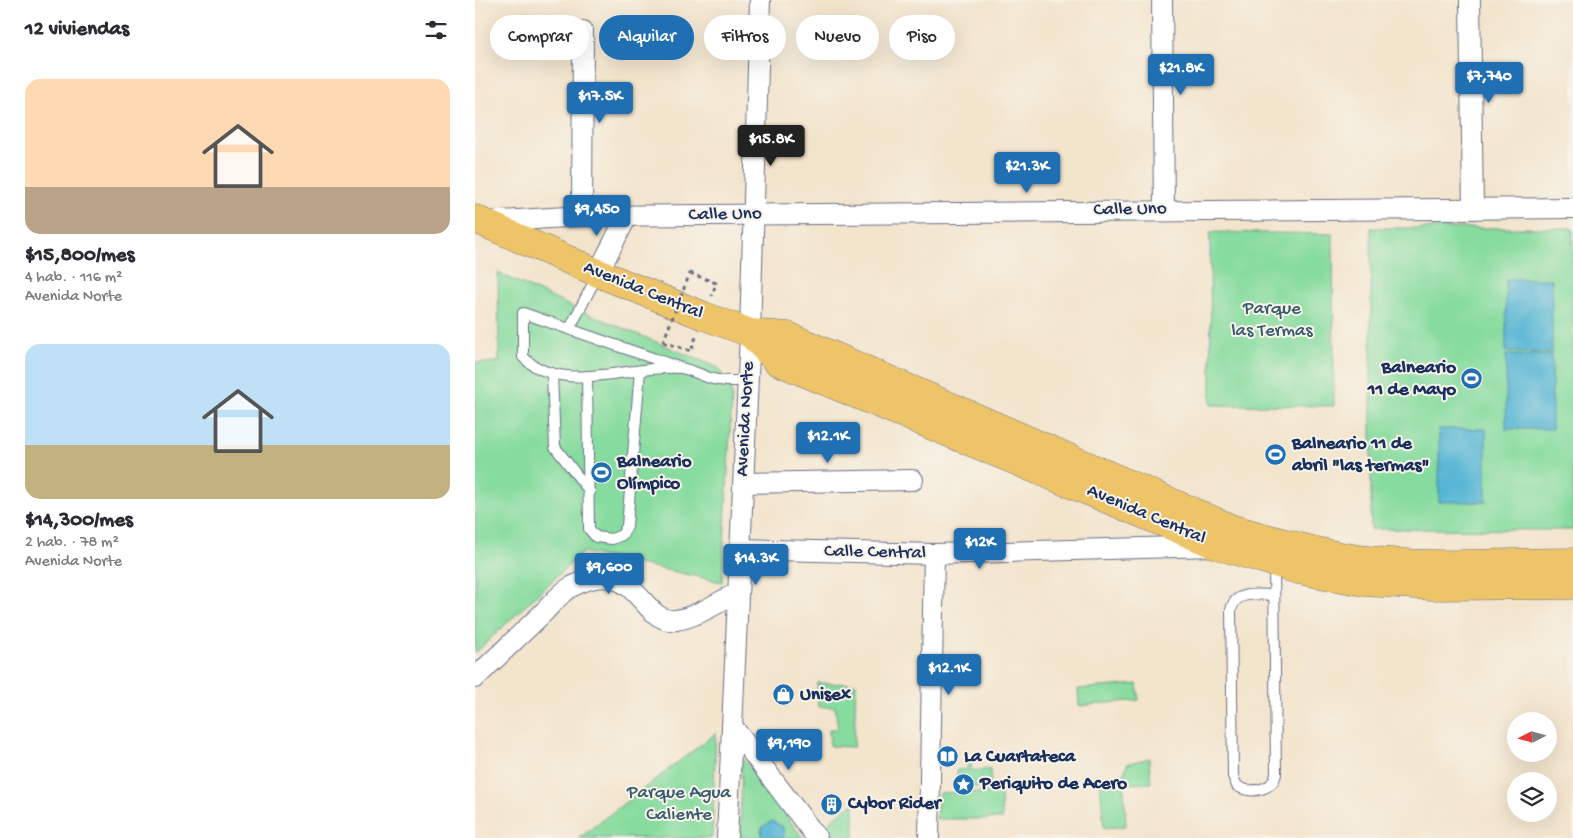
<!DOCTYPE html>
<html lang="es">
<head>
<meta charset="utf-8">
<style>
	body { margin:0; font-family:"Gochi Hand",sans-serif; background:#f2f2f3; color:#2b2b33; height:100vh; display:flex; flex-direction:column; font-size:19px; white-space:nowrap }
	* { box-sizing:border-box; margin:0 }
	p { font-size:16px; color:#7c7c81 }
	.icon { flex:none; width:28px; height:28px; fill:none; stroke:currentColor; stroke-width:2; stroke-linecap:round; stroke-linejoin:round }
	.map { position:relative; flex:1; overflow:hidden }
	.side { display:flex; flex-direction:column; background:#fff; width:475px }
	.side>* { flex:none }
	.guide { position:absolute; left:15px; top:15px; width:475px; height:45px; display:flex; gap:10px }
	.needle { width:32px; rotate:264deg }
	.fabs { position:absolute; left:1032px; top:712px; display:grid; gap:10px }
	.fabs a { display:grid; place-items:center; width:50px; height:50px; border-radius:50%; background:#fff; box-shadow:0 5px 20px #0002; font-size:25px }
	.price { position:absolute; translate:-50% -42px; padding:0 11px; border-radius:5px; background:#1f6fb2; color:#fff; font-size:16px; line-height:32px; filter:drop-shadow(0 1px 2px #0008) }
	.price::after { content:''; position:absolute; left:50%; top:30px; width:15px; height:11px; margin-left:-8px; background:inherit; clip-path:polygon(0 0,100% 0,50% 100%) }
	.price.selected { background:#222; color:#fff }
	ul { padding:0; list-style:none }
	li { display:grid; align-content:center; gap:10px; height:265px; padding:0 25px }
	li span { display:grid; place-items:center; height:155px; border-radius:15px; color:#555 }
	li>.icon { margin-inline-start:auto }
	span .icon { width:90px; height:90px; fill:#fffc; stroke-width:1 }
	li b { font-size:21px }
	h2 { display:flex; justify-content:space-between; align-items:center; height:60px; padding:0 25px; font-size:21px }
	.chip { padding:0 18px; border-radius:22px; background:#fff; box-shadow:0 5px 20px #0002; font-size:18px; line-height:45px }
	.chip.selected { background:#1f6fb2; color:#fff }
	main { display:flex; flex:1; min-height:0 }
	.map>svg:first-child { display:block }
	.green { fill:#86db9e; stroke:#50857e }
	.water { fill:#55b5d4; stroke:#387299 }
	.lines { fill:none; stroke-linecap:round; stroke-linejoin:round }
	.service-casing { stroke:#676e84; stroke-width:12 }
	.minor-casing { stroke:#676e84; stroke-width:22 }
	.primary-casing { stroke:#676e84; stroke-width:29 }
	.path { stroke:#676e84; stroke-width:3; stroke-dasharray:4 4; stroke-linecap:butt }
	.service { stroke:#fff; stroke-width:10 }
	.minor { stroke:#fff; stroke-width:20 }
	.primary { stroke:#eec469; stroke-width:28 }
	.path-bridge { stroke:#676e84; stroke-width:3; stroke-dasharray:4 4; stroke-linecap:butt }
	.labels { text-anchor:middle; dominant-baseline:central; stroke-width:4; stroke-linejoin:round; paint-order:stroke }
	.street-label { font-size:19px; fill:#1b2f5e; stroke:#f7f3e8 }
	.park-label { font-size:19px; fill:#365a6e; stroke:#f7f3e8 }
	.poi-label { font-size:19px; font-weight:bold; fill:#1b2f5e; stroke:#f7f3e8; text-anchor:start }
</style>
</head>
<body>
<main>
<section class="side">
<h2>12 viviendas<svg class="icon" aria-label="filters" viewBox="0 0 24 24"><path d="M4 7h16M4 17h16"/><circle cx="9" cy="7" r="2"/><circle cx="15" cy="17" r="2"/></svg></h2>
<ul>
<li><span style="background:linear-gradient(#ffd9b3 70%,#b9a48a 0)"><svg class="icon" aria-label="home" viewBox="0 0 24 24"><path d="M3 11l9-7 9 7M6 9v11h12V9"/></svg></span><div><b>$15,800/mes</b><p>4 hab. · 116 m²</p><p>Avenida Norte</p></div></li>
<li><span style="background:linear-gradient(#bfe0f5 65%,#c2b280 0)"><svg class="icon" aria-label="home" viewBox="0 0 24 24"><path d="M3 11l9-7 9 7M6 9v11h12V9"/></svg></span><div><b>$14,300/mes</b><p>2 hab. · 78 m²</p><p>Avenida Norte</p></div></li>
</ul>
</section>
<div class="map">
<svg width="1098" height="838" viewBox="0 0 1098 838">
	<rect width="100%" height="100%" fill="#f7f3e8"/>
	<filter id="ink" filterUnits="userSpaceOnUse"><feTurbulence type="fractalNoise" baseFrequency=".02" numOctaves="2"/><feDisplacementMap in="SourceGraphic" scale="10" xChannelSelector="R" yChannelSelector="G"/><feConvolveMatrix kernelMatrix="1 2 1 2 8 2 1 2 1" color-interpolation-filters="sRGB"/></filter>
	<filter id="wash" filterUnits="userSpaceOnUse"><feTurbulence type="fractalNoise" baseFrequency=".0096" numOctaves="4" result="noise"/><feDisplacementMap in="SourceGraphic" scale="20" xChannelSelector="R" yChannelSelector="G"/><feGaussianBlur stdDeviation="1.12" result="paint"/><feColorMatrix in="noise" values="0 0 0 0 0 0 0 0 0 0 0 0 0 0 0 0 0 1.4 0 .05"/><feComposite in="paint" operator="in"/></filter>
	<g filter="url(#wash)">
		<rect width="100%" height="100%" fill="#f3e4cc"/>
		<g class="green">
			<polygon points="896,228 1098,228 1098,530 896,529"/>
			<polygon points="735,232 858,234 859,406 736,405"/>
			<polygon points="23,273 104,310 244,368 257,394 247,582 108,552 0,653 0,363 24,362"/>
			<polygon points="342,683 381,684 379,747 355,746 354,729 363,729 360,707 343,707"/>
			<polygon points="662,684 664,700 604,706 603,689"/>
			<polygon points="241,733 237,838 104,838"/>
			<polygon points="267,758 328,838 265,838"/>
			<polygon points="493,758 496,758 497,771 515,769 516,786 483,788 482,770 493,769"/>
			<polygon points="674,758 676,783 649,784 651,826 629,828 625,782 648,779 652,764"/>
			<polygon points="526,792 527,819 461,819 464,793"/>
			<polygon points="379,802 379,838 359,838 351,825"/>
		</g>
		<g class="water">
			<polygon points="1031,279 1077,279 1077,353 1031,352"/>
			<rect x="1031" y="355" width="46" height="74"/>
			<rect x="964" y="429" width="47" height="73"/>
			<polygon points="297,821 308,827 309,838 286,838 287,827"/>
		</g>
	</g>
	<g filter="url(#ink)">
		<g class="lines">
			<defs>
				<g id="service">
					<polyline points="95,328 123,274"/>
					<path d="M206,368l-158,-55v44c39,39 109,7 157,11 11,1 22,8 33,11 11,3 24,2 35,2"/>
					<polyline points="77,374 80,447 115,492"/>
					<polyline points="112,376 114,529 121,537 137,539 147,535 152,526 165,371"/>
					<path d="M799,595c-16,0 -39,-5 -43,15l2,166 4,10c13,8 36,5 39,-12l-2,-210"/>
				</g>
				<g id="minor">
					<polyline points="687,0 689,210"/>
					<polyline points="995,0 998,209"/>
					<polyline points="107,216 108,31"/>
					<polyline points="10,222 107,216 1098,208"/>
					<polyline points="123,273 152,216"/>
					<polyline points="268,483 438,480"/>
					<polyline points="265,549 459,554 738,546"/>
					<path d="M0,678c23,-22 46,-44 69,-66 8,-8 17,-20 27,-25 66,-36 68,38 105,33 21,-3 43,-18 62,-28"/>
					<polyline points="257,726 342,838"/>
					<polyline points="252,838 275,333 285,0"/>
					<polyline points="454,838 459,554"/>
				</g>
				<g id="primary">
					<path d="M0,219l123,54 106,43 46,17 38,3 445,193c43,11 89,26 134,31 67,8 138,2 206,2"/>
					<polyline points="275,333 302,361 744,546 823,570 889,582 957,586 1098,585"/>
				</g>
			</defs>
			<use href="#service" class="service-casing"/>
			<use href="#minor" class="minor-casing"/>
			<use href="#primary" class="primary-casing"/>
			<g class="path">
				<polyline points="215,273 241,283 237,296"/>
				<polyline points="188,342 216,351 221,337"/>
			</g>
			<use href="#service" class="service"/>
			<use href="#minor" class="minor"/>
			<use href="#primary" class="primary"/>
			<polyline class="path-bridge" points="188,342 215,273"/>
		</g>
	</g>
	<defs>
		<symbol id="stadium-disc" viewBox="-11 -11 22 22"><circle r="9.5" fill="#1f6fb2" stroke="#f7f3e8"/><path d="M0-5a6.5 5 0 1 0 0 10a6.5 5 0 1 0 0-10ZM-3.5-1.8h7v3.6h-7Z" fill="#fff"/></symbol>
		<symbol id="shop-disc" viewBox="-11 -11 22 22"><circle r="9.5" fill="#1f6fb2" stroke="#f7f3e8"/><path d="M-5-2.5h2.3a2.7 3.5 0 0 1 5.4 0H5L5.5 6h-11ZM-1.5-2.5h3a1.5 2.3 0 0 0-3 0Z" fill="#fff"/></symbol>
		<symbol id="library-disc" viewBox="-11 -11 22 22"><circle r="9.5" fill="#1f6fb2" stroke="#f7f3e8"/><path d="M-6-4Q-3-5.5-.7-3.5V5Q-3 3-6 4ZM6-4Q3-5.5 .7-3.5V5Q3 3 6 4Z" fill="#fff"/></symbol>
		<symbol id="sight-disc" viewBox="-11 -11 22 22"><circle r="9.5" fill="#1f6fb2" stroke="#f7f3e8"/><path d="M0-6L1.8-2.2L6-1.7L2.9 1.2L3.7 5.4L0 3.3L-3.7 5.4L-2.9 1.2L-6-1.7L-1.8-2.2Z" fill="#fff"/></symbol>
		<symbol id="building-disc" viewBox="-11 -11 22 22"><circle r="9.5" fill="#1f6fb2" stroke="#f7f3e8"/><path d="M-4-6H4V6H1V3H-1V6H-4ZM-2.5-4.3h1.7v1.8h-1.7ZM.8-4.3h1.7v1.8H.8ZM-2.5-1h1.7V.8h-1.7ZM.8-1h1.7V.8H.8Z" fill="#fff"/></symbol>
	</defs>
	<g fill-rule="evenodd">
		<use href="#stadium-disc" x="984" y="366" width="25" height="25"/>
		<use href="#stadium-disc" x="788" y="442" width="25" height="25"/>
		<use href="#stadium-disc" x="114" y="460" width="25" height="25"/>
		<use href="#shop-disc" x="296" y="682" width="25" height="25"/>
		<use href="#library-disc" x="460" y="744" width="25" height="25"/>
		<use href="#sight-disc" x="476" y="772" width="25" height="25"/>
		<use href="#building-disc" x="344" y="792" width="25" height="25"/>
	</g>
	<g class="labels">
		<g class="street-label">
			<text transform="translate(655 210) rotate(-1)">Calle Uno</text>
			<text transform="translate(250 215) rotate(-1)">Calle Uno</text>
			<text transform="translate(168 291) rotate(22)">Avenida Central</text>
			<text transform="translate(271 419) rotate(-87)">Avenida Norte</text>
			<text transform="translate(671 515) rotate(23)">Avenida Central</text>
			<text transform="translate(400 553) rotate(1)">Calle Central</text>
		</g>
		<g class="park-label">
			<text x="797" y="309">Parque<tspan x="797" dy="22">las Termas</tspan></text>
			<text x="204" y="793">Parque Agua<tspan x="204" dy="22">Caliente</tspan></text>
		</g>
		<g class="poi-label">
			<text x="981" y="368" text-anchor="end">Balneario<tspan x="981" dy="22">11 de Mayo</tspan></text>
			<text x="817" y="444">Balneario 11 de<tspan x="817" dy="22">abril "las termas"</tspan></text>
			<text x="142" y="462">Balneario<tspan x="142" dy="22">Olímpico</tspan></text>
			<text x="325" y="695">Unisex</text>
			<text x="489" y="757">La Cuartateca</text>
			<text x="505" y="784">Periquito de Acero</text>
			<text x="373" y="804">Cybor Rider</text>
		</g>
	</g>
</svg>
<div class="fabs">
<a><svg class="needle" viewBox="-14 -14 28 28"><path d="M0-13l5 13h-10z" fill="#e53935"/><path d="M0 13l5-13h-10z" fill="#7c7c81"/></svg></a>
<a><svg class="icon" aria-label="layers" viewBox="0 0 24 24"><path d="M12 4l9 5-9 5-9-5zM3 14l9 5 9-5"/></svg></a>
</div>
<b class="price" style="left:706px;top:96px">$21.8K</b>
<b class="price" style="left:1014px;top:104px">$7,740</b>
<b class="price" style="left:125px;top:124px">$17.5K</b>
<b class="price selected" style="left:296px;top:167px">$15.8K</b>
<b class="price" style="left:552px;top:194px">$21.3K</b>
<b class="price" style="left:122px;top:237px">$9,450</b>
<b class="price" style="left:353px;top:464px">$12.1K</b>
<b class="price" style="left:505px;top:570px">$12K</b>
<b class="price" style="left:281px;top:586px">$14.3K</b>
<b class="price" style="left:134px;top:595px">$9,600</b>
<b class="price" style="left:474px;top:696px">$12.1K</b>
<b class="price" style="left:314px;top:771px">$9,190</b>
<div class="guide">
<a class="chip">Comprar</a>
<a class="chip selected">Alquilar</a>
<a class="chip">Filtros</a>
<a class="chip">Nuevo</a>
<a class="chip">Piso</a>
</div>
</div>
</main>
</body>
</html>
